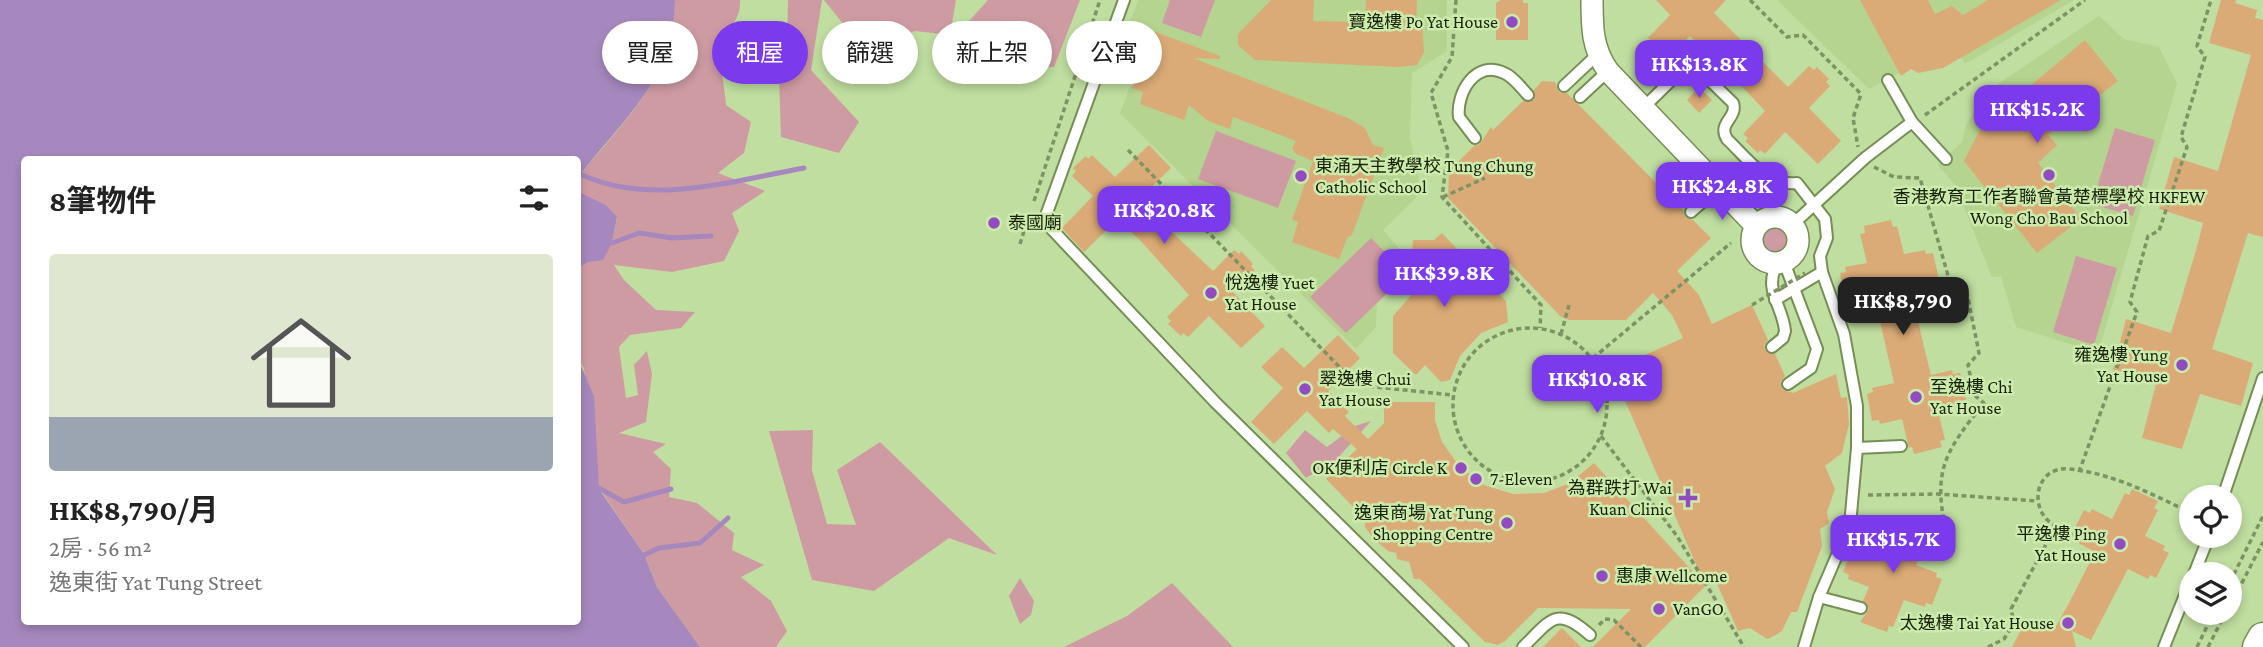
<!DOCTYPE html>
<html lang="zh-TW">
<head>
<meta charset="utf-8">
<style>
	body { margin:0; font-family:"Crimson Pro","Noto Sans TC",serif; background:#f6f6f6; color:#222; height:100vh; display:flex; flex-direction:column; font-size:26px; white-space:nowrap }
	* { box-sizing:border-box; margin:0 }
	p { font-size:23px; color:#767676 }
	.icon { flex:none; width:38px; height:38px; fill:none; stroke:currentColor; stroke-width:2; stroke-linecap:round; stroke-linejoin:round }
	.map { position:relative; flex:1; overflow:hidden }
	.details { position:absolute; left:21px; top:156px; width:560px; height:469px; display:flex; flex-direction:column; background:#fff; border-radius:7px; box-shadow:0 4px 10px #0003 }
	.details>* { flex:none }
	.banner { position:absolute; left:602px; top:21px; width:665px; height:63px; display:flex; gap:14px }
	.buttons { position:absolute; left:2179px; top:485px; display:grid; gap:14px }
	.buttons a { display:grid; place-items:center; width:63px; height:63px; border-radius:50%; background:#fff; box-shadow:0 4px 10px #0003; font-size:35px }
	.price { position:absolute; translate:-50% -60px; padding:0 16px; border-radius:14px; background:#7c3aed; color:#fff; font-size:23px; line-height:46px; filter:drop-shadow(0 2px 4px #0008) }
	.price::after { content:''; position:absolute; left:50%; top:42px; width:21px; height:16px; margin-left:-10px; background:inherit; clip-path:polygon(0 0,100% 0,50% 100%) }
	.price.active { background:#222; color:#fff }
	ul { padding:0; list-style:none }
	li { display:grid; align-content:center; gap:14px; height:371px; padding:0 28px }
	li span { display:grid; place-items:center; height:217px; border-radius:7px; color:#555 }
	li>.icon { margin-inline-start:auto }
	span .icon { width:126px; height:126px; fill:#fffc; stroke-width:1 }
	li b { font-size:30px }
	h2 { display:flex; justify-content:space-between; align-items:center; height:84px; padding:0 28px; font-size:30px }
	.chip { padding:0 24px; border-radius:32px; background:#fff; box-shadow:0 4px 10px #0003; font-size:24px; line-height:63px }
	.chip.active { background:#7c3aed; color:#fff }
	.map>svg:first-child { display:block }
	.built { fill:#b4d48f }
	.green { fill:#cf9ba3 }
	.water { fill:#a688be }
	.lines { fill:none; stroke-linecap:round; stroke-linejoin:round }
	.stream { stroke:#a688be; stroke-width:5 }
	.building { fill:#dbab77 }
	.lane-casing { stroke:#748f54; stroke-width:14 }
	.street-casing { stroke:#748f54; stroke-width:24 }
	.secondary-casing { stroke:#748f54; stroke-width:33 }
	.path { stroke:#7c9364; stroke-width:3.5; stroke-dasharray:5 3.5; stroke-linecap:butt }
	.lane { stroke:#fff; stroke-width:10 }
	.street { stroke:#fff; stroke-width:21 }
	.secondary { stroke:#fff; stroke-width:30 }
	.path-bridge { stroke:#7c9364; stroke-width:3.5; stroke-dasharray:5 3.5; stroke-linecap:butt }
	.poi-dot { fill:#904cc0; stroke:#cdebac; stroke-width:2.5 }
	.labels { text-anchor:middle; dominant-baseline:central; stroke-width:5; stroke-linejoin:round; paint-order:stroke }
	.poi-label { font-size:18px; fill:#18230a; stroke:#cdebac; text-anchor:start }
</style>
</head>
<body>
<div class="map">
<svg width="2263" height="647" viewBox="0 0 2263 647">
	<rect width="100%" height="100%" fill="#c0dea0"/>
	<g class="built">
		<polygon points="1138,0 1447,0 1447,51 1412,73 1410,138 1420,185 1416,198 1383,230 1412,263 1377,299 1376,327 1356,349 1120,113 1141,57 1120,48"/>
		<polygon points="1777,0 2074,0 1965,64 1960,56 1906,69 1869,89"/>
		<polygon points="2099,16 2124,39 2159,47 2177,84 2098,353 2016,327 2001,276 1992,277 1955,185 1938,165 1962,142 1966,125 1975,111 1994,98 1989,90"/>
	</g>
	<g class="green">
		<path d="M675,0h65c1,23 -14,26 -18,44 -4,18 3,43 4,61l25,17 -7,31 -26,20 47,18 -33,22 7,18 -15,30 -52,11 -58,-7 10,15 32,30 39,2 -14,16 -51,7 -11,12 7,51 12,-3 -4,-30 13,-14 5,23 -6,48 -27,11 47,11 -13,8 18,17 -2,28 28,6 37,30 -2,17 32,15 -23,12 30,24 16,30 -11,16h-76l-43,-60 -13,-33 -45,-66 -15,-120 -6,-9v-91l34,-25 5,-25 -11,-13 -28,-11v-16c49,-62 91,-93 97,-178z"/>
		<polygon points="788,0 822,0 811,70 859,122 839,153 781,137 779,78 787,40"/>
		<polygon points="824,0 956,0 950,35 915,31 864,50"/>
		<polygon points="988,0 1080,0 1054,67 997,68 969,21"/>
		<polygon points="1170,0 1215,0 1201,37 1162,23"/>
		<polygon points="2115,128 2155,140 2133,216 2092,204"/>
		<polygon points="1216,131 1296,161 1278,208 1198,179"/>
		<circle cx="1775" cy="240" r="19"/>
		<polygon points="1371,238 1407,274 1346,333 1310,297"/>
		<polygon points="2076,256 2117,268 2094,345 2053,332"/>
		<polygon points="1371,421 1336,460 1306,478 1286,453 1305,430 1327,447 1355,426"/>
		<polygon points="813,430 812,470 827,524 856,525 837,470 880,442 997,555 949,538 874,591 812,580 769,431"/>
		<polygon points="1020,578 1034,601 1031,615 1020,624 1009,596"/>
		<polygon points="1172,583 1233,647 1064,647 1127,616"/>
	</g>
	<g class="water">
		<path d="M0,0h675c-2,82 -52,118 -97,178v-19h-554v462h554v-262l16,37 5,93 45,65 13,33 43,60h-700z"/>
		<polygon points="578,192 606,205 617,217 612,243 603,260 588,262 578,268"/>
	</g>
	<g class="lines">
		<g class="stream">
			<path d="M580,174c70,33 151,7 224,-6"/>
			<polyline points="612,243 639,233 672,238 711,236"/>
			<polyline points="599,488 624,502 671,489"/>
			<polyline points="644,555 659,548 700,543 728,518"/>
		</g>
	</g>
	<g class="building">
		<polygon points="1271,0 1314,0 1313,21 1365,22 1366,0 1417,0 1416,22 1422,22 1424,52 1417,65 1398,67 1255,60 1238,45 1238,34"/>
		<polygon points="1501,0 1523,0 1523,3 1528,3 1528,40 1496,40 1496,3"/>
		<polygon points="1656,0 1726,0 1714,13 1788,87 1809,66 1814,70 1817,67 1829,79 1826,82 1830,86 1809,108 1841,141 1818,164 1785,132 1765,154 1760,150 1758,153 1745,141 1748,138 1743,134 1765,111 1749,94 1690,36 1669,58 1665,54 1662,57 1650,45 1653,42 1648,38 1670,15"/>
		<polygon points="1860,0 1928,0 1935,14 1952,6 1963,15 1988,0 2061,0 1943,68 1918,73 1911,69 1901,76"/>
		<polygon points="2221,0 2236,0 2235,3 2257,10 2255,18 2263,20 2263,237 2248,233 2212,349 2253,363 2241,406 2200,394 2182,449 2142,438 2156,384 2113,370 2126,319 2171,333 2197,247 2203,223 2159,209 2174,157 2218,171 2251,55 2209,43"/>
		<polygon points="1145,28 1220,56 1220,59 1193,58 1348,118 1365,128 1373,145 1384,148 1352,235 1347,238 1339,259 1292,242 1298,222 1292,220 1313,161 1296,154 1292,148 1296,141 1233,117 1230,129 1208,121 1189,105 1184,120 1140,104 1143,92 1132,88 1152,54 1138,48"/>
		<polygon points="2085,40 2118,81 2048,135 2057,145 2038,163 2081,219 2037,253 1964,161 1982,126"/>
		<polygon points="1542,81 1555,82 1559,92 1567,93 1683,210 1686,218 1693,220 1711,238 1677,271 1699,295 1712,324 1752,305 1768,340 1764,345 1766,351 1775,354 1785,376 1781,381 1782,389 1793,393 1836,374 1841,398 1847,397 1849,424 1842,453 1825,466 1835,489 1827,512 1829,523 1820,529 1822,546 1797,612 1791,612 1782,631 1774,636 1767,639 1750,628 1738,631 1714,577 1645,647 1593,647 1631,609 1538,608 1505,641 1498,645 1485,642 1420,579 1414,579 1409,562 1397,559 1396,553 1388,551 1374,539 1365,527 1365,519 1326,479 1357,449 1333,429 1329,433 1307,411 1274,444 1251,422 1283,388 1261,367 1282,347 1304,368 1338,335 1360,358 1328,391 1349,412 1345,416 1368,439 1384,423 1384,402 1435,402 1435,420 1442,442 1459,466 1484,485 1513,494 1544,493 1570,483 1594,463 1705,585 1623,396 1636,359 1683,338 1672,315 1653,293 1626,320 1569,320 1561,317 1448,198 1449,171 1474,146 1480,144 1491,127 1493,130 1523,101 1534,100 1534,90"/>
		<polygon points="1699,87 1712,100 1699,113 1687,100"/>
		<polygon points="1149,145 1171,168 1138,200 1213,271 1234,250 1239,254 1241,251 1253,264 1251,266 1255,271 1233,292 1265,326 1241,348 1209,316 1188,337 1183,333 1181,336 1168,324 1171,321 1167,317 1189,295 1140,240 1117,220 1084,252 1062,228 1093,196 1072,176 1076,171 1073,168 1086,156 1088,159 1092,155 1115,177"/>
		<polygon points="1891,220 1893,227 1897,226 1904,254 1925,250 1926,254 1933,253 1939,279 1932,281 1933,286 1911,290 1924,347 1931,375 1952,370 1953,374 1960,373 1966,400 1959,401 1960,406 1938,411 1945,440 1940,441 1942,447 1914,454 1912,447 1909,448 1902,419 1880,424 1879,420 1872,421 1867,394 1873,392 1872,388 1894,383 1875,299 1853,303 1852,299 1845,300 1840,273 1846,272 1845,267 1867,263 1860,234 1865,233 1864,226"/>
		<polygon points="1442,233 1506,301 1508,322 1481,333 1460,356 1450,380 1441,382 1425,365 1416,375 1393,353 1393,316 1415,291 1411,266 1413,240 1434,240"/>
		<polygon points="2132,489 2158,501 2154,508 2158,510 2145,536 2165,546 2163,550 2169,553 2156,578 2150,575 2148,579 2128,569 2091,640 2072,631 2076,647 2012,647 2027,619 2033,623 2035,618 2055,628 2069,603 2095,552 2075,541 2077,538 2071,535 2084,510 2090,513 2092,509 2112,519 2125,493 2129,495"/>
		<polygon points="1898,519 1925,530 1922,536 1927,537 1916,565 1937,573 1936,577 1942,579 1932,605 1926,603 1925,607 1904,600 1893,627 1889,626 1887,632 1860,622 1869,609 1863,601 1869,587 1848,579 1849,575 1843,572 1853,547 1859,549 1861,544 1881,552 1888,540 1891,524 1896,526"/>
		<polygon points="1562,628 1581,647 1543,647"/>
	</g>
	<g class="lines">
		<defs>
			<g id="lane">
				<polyline points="1124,0 1044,221 1215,402 1463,647"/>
				<polyline points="1888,80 1912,122 1946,159"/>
				<polyline points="1564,86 1597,55"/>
				<polyline points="1580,97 1608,71"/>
				<path d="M1643,108l42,-41 14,3 34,33c5,15 -16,20 -6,36 20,19 39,48 70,44l28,36 2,19 -7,18 2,16 22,62 13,72v42l-7,77 -31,72 -15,50"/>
				<path d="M1475,138l-16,-21c-3,-23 16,-58 45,-44 10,4 17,15 24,22"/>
				<polyline points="1691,212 1718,188"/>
				<polyline points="1792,225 1865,158 1912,122"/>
				<polyline points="1784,262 1817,349 1811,368 1788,384"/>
				<polyline points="1775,300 1822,272"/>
				<path d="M1772,347l11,-9 2,-7c-2,-25 -22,-41 -8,-67"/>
				<polyline points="1857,448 1901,446"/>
				<polyline points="2223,497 2263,378"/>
				<polyline points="1850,525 1881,538"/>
				<polyline points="2194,574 2209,536"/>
				<polyline points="1819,597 1861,608"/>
				<path d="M1523,647c28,-27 33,-42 67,-12"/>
				<polyline points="2164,647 2191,580"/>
			</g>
			<g id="street">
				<path d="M1592,0c0,27 0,48 16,71l148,155"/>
				<circle cx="1775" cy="240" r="23"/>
			</g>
			<polyline id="secondary" points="2258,647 2263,638"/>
		</defs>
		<use href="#lane" class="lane-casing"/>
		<use href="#street" class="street-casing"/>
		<use href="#secondary" class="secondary-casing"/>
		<g class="path">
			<polyline points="1456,0 1452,57 1431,93 1448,151 1442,197 1541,305 1540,328"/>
			<polyline points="1750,0 1787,37 1803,35 1861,94 1853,118 1858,147"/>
			<polyline points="1925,115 2085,0"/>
			<polyline points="1128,150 1357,385 1452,395"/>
			<path d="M1874,167l20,10 26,1 29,101 16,4 14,70 -11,12 6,30 10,8c-40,50 -52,68 -37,132l-20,2"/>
			<polyline points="1443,197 1485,178"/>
			<polyline points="1034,201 1100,0"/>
			<polyline points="1020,244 1028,218"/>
			<circle cx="1530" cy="405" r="77"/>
			<polyline points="1561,334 1569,305"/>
			<polyline points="1593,358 1731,243"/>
			<polyline points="1601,436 1677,536 1744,647"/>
			<polyline points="2079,472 2137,312 2130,302 2148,236 2159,231 2187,147 2181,137 2205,57 2197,46 2211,0"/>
			<polyline points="1868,495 1938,494 2037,501"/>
			<polyline points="2230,582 2263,516"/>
			<polyline points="2230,606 2263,542"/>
			<polyline points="1599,625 1605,619 1614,620 1641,647"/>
			<path d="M1988,647l16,-8 10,-16 -3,-14 45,-83c-29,-14 -22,-61 14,-57 44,5 82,25 121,44"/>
			<polyline points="2197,647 2214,612"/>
			<polyline points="2208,647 2226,612"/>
		</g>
		<use href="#lane" class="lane"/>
		<use href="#street" class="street"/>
		<use href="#secondary" class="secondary"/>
		<polyline class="path-bridge" points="1752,305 1805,273"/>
	</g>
	<g class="poi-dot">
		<circle cx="1512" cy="22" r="7"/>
		<circle cx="2049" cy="175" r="7"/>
		<circle cx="1301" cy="176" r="7"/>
		<circle cx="994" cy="223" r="7"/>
		<circle cx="1211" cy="293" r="7"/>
		<circle cx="2182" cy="365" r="7"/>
		<circle cx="1305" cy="389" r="7"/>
		<circle cx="1916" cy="397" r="7"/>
		<circle cx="1461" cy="468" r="7"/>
		<circle cx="1476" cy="479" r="7"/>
		<path d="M1684.5 487.5h7v7h7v7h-7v7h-7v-7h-7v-7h7z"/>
		<circle cx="1507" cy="523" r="7"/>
		<circle cx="2120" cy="544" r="7"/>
		<circle cx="1602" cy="576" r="7"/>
		<circle cx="1659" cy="609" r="7"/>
		<circle cx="2068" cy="623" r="7"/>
	</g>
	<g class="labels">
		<g class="poi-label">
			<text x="1498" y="22" text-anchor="end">寶逸樓 Po Yat House</text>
			<text x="1315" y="166">東涌天主教學校 Tung Chung<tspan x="1315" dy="21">Catholic School</tspan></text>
			<text x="2049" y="197" text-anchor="middle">香港教育工作者聯會黃楚標學校 HKFEW<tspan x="2049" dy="21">Wong Cho Bau School</tspan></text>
			<text x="1008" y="223">泰國廟</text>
			<text x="1225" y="283">悅逸樓 Yuet<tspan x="1225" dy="21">Yat House</tspan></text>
			<text x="2168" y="355" text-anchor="end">雍逸樓 Yung<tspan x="2168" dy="21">Yat House</tspan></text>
			<text x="1319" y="379">翠逸樓 Chui<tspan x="1319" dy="21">Yat House</tspan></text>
			<text x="1930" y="387">至逸樓 Chi<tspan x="1930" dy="21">Yat House</tspan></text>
			<text x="1447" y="468" text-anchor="end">OK便利店 Circle K</text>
			<text x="1490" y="479">7-Eleven</text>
			<text x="1672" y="488" text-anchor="end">為群跌打 Wai<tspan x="1672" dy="21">Kuan Clinic</tspan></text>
			<text x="1493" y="513" text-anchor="end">逸東商場 Yat Tung<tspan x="1493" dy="21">Shopping Centre</tspan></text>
			<text x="2106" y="534" text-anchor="end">平逸樓 Ping<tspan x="2106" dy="21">Yat House</tspan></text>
			<text x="1616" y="576">惠康 Wellcome</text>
			<text x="1673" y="609">VanGO</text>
			<text x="2054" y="623" text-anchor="end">太逸樓 Tai Yat House</text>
		</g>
	</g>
</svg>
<div class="buttons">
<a><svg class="icon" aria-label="locate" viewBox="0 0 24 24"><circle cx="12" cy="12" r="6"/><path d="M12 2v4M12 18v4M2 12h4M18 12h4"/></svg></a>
<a><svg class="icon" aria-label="layers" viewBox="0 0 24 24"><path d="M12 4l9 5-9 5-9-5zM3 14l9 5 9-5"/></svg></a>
</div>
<b class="price" style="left:1699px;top:100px">HK$13.8K</b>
<b class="price" style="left:2037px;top:145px">HK$15.2K</b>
<b class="price" style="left:1722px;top:222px">HK$24.8K</b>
<b class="price" style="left:1164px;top:246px">HK$20.8K</b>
<b class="price" style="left:1444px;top:309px">HK$39.8K</b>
<b class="price active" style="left:1903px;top:337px">HK$8,790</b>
<b class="price" style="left:1597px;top:415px">HK$10.8K</b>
<b class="price" style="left:1893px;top:575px">HK$15.7K</b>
<div class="banner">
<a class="chip">買屋</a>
<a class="chip active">租屋</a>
<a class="chip">篩選</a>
<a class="chip">新上架</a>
<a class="chip">公寓</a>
</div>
<section class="details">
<h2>8筆物件<svg class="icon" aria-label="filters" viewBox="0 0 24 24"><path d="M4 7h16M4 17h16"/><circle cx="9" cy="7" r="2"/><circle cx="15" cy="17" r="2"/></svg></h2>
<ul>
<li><span style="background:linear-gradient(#dfe7d0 75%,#9aa5b1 0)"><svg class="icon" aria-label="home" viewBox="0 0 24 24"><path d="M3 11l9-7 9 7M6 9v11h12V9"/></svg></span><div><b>HK$8,790/月</b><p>2房 · 56 m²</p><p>逸東街 Yat Tung Street</p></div></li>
</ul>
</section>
</div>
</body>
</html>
